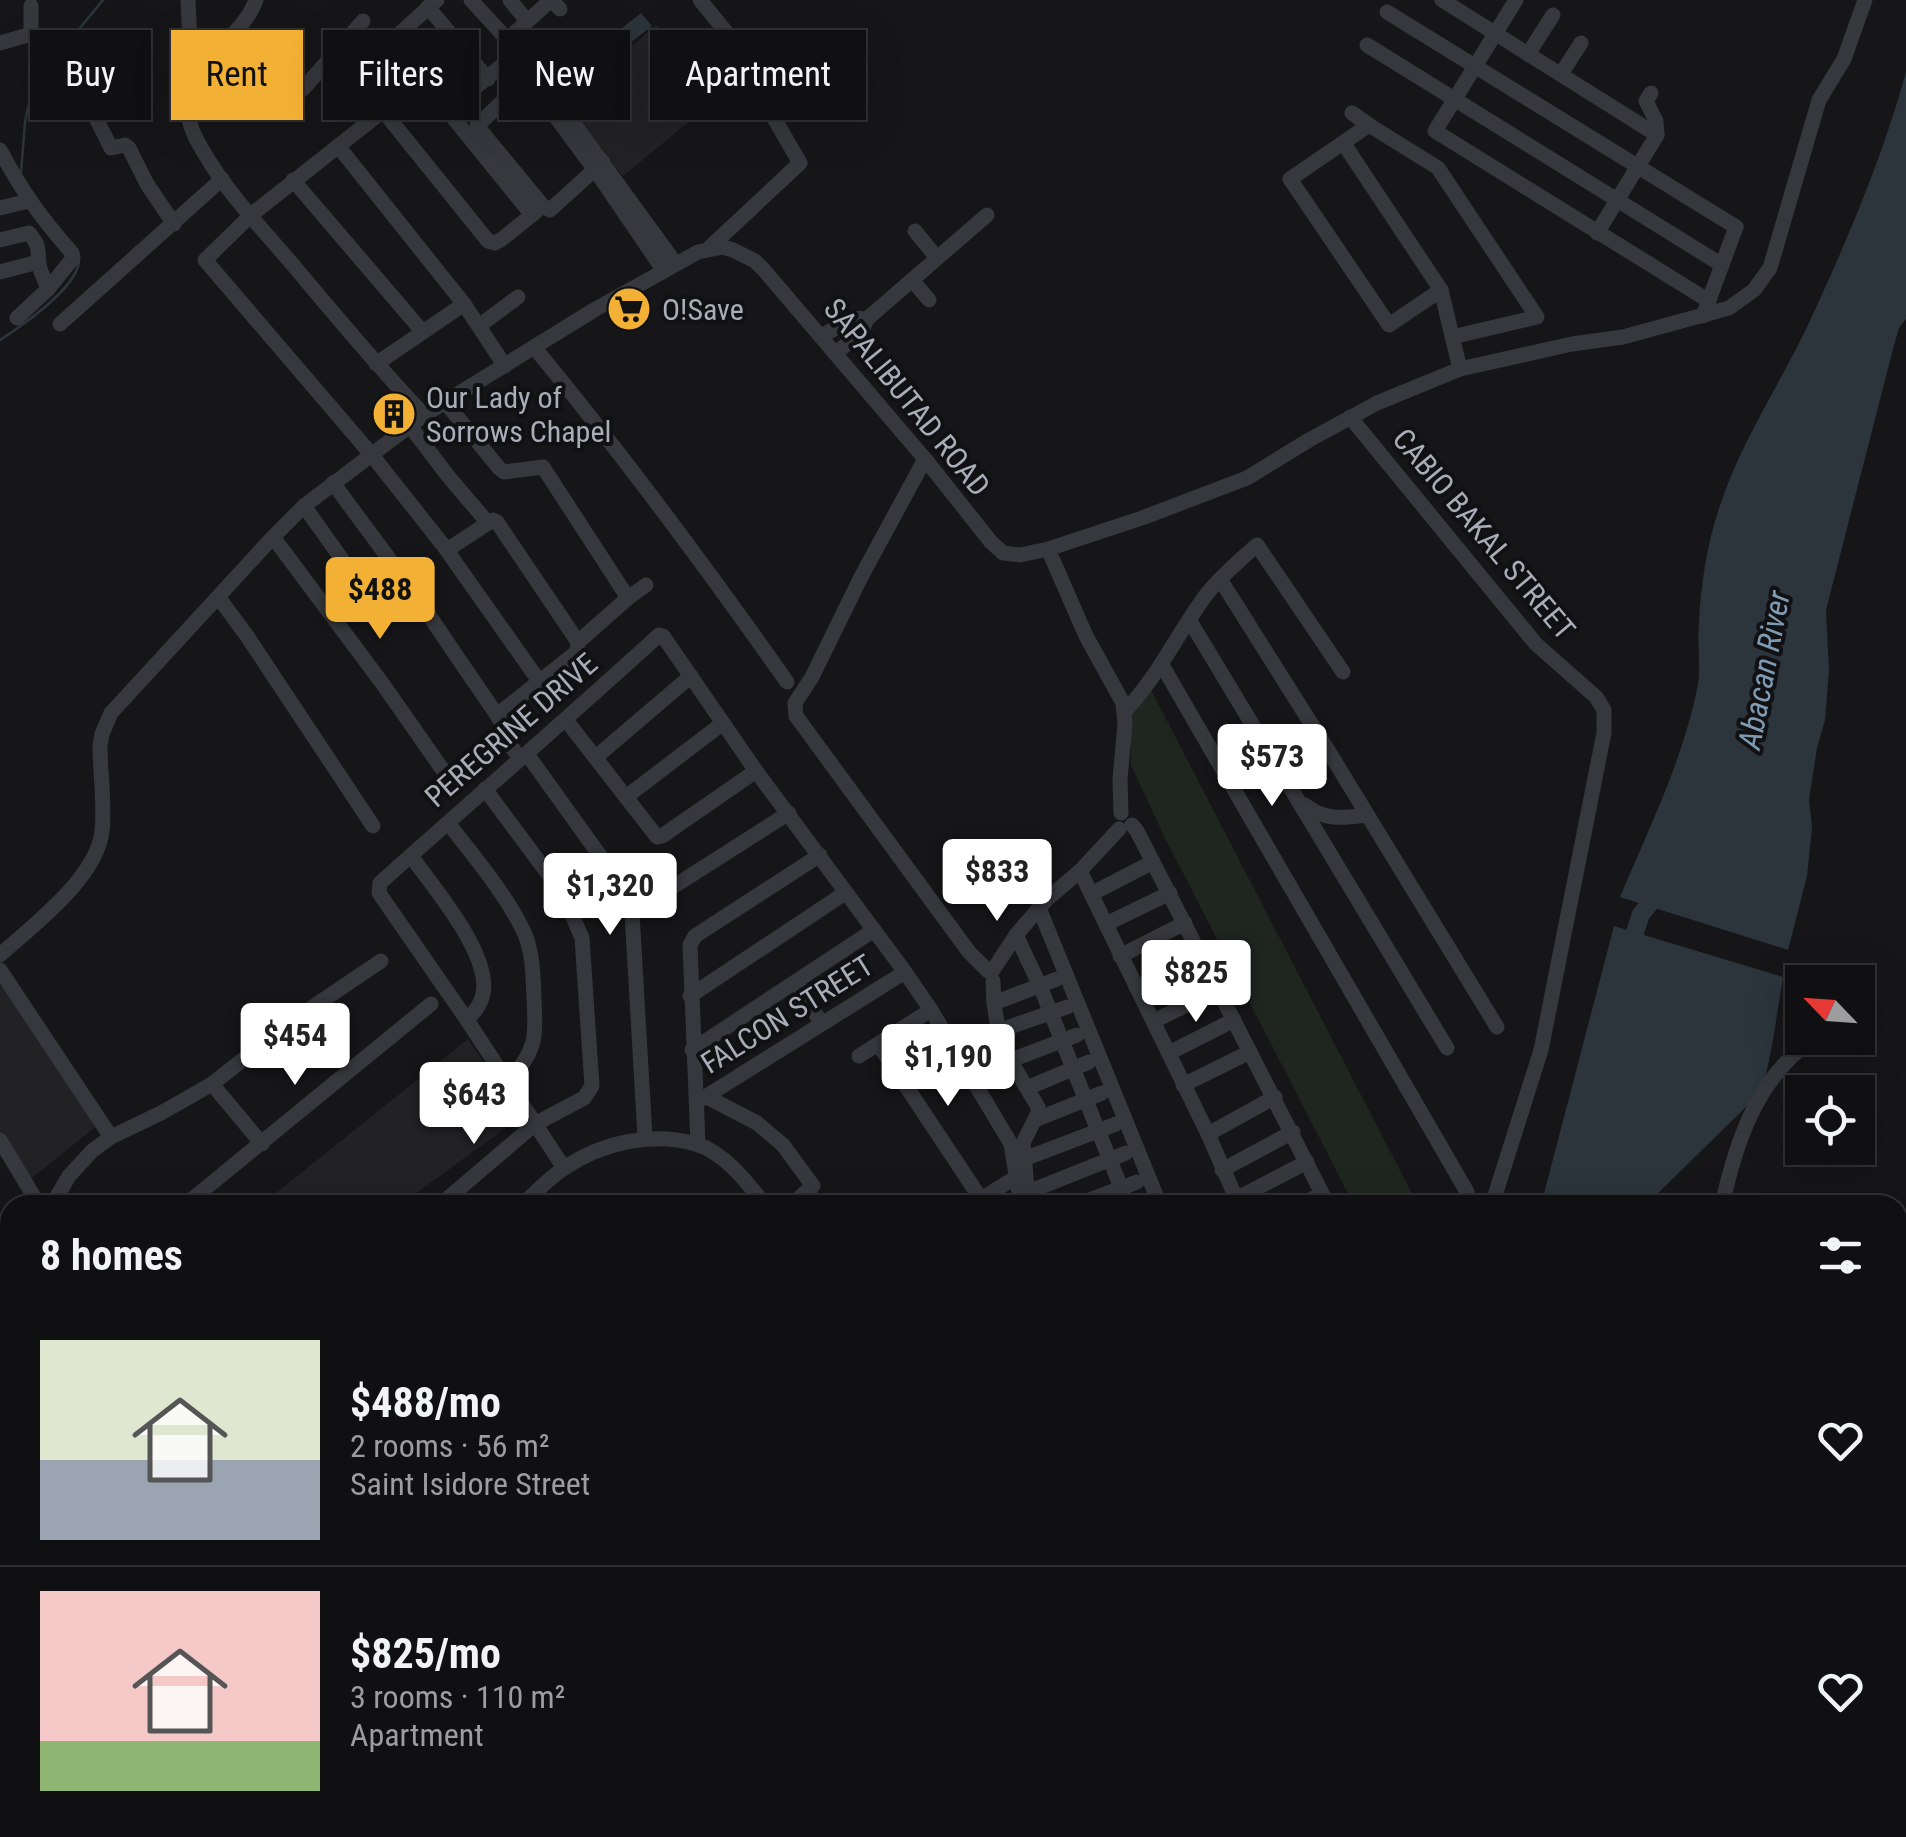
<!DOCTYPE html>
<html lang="en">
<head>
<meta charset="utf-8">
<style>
	body { margin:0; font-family:"Roboto Condensed",sans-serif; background:#19191b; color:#f1f3f6; height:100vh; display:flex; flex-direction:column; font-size:38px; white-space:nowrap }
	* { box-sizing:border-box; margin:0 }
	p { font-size:32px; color:#9c9d9f }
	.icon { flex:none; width:55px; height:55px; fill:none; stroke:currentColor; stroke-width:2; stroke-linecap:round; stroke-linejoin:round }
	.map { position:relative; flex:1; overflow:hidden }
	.sheet { position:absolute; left:0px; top:1195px; width:1908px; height:642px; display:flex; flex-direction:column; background:#101012; border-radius:30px 30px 0 0; box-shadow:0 10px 40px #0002,0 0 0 2px #303032 }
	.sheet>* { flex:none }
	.hud { position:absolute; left:30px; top:30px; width:1000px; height:90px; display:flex; gap:20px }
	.needle { width:65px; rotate:295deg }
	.buttons { position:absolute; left:1785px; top:965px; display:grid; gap:20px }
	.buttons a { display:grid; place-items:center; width:90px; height:90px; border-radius:0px; background:#101012; box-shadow:0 10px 40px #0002,0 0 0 2px #303032; font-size:50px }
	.price { position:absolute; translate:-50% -85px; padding:0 22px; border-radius:10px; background:#fff; color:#222; font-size:32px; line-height:65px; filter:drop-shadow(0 2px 5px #0008) }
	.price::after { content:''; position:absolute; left:50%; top:60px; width:30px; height:22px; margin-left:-15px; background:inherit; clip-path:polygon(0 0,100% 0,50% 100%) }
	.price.selected { background:#f2b134; color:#111 }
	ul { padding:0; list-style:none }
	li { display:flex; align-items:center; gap:30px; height:250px; padding:0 40px }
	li+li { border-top:2px solid #303032 }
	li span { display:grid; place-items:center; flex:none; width:280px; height:200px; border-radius:0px; color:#555 }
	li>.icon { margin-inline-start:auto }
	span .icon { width:120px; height:120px; fill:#fffc; stroke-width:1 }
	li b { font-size:42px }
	h2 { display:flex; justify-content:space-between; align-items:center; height:120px; padding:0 40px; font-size:42px }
	.pill { padding:0 35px; border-radius:0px; background:#101012; box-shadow:0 10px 40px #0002,0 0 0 2px #303032; font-size:35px; line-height:90px }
	.pill.selected { background:#f2b134; color:#111 }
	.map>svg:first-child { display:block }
	.built { fill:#222225 }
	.green { fill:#1e261f }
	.water { fill:#2c353c }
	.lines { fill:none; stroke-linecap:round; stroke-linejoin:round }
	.stream { stroke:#2c353c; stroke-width:2.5 }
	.river { stroke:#2c353c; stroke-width:18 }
	.minor { stroke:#37383d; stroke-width:15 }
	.highway { stroke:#63666e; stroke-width:22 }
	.labels { text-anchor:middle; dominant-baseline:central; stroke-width:8; stroke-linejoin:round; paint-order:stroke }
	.poi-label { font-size:30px; fill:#a8adb8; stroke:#111113; text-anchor:start }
	.street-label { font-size:30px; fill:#a8adb8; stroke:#111113 }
	.water-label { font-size:32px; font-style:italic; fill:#7f9bb3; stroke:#111113 }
</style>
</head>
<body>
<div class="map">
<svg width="1906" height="1837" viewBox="0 0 1906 1837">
	<rect width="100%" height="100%" fill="#161618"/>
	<g class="built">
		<polygon points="656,25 719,97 623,176 563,106"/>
		<polygon points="0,979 99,1124 27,1182 0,1134"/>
		<polygon points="468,1039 521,1117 400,1205 261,1205"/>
	</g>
	<g class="green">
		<polygon points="1150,688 1418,1205 1354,1205 1164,836 1131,765 1131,714"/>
		<polygon points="799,1828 1153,1828 1148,1837 786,1837"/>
	</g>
	<g class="water">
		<polygon points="641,13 652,26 621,50 611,37"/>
		<path d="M1906,72v247l-7,9 -6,21 -67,261 3,60 -4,50 -8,28 -8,52 3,27 -5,49 -19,74 -168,-53c29,-69 64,-139 78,-213 3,-20 -1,-41 1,-61 2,-42 9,-86 24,-126 21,-60 57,-113 84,-170 37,-79 76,-170 99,-255z"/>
		<polygon points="1614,926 1783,977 1773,1040 1766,1075 1753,1100 1646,1205 1541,1205"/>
		<polygon points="1289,1828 1417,1828 1415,1837 1288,1837"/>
	</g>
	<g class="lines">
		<g class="stream">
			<polyline points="21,173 25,122 39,56 66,45 103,0"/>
			<path d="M0,340c23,-15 75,-51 79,-78"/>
		</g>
		<polyline class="river" points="1628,954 1641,914 1662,889"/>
		<g class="minor">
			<path d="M256,0c-16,44 -64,51 -68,108 -1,19 13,40 23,56 23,36 54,68 82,101 43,51 85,102 131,150"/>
			<polyline points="437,0 399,34 400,38 458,102 512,57 513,46 471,0"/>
			<polyline points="510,0 527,21"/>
			<polyline points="700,0 767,82 767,106 800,163 708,249"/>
			<polyline points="1442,0 1657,135"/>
			<polyline points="1516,0 1435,131 1709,301"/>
			<polyline points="188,2 190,43 202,65"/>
			<polyline points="428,7 488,79"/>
			<polyline points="1387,12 1736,227 1703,316"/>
			<polyline points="508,39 551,0 560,9"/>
			<circle cx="545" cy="63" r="22"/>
			<polyline points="0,43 28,35 31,30 31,6"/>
			<polyline points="1367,45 1722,265"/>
			<polyline points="1528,54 1553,15"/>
			<polyline points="209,57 234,74 250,98 262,107 275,108 304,88 363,21"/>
			<polyline points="1561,74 1581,43"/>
			<polyline points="529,76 477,126 543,206 550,210 603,162"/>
			<polyline points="537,83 550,109 598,174 664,271"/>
			<polyline points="548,84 574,124 676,264"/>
			<polyline points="384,112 488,241 495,243 502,239 537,211"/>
			<polyline points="1352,113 1369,125 1290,179 1389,325 1441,290"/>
			<polyline points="94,114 111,148 125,145 129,148 147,184 174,224"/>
			<polyline points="1369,125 1438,168 1537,317 1452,337"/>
			<polyline points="1344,144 1441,290 1460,369"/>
			<polyline points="338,146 464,304 505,366"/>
			<path d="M0,150c21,40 42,69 72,103l1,5 -25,31 -31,29"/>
			<polyline points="293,180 422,331"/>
			<polyline points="0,208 29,201"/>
			<polyline points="532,215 430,89 422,84 408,91 251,215 205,260 371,454 443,545 539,681"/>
			<polyline points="915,231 937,258"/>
			<polyline points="1597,233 1657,135 1656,121 1646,101 1651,93"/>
			<path d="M0,240l29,-7c12,15 8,16 10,31 1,8 7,18 9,25"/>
			<polyline points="0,272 38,262"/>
			<polyline points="912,280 929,300"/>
			<polyline points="60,324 222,179"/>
			<polyline points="479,326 518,297"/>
			<polyline points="822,336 852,318 867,319"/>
			<path d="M534,347c89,108 172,220 253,335"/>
			<polyline points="835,353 860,335 867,319 987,215"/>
			<polyline points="376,364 464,304"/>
			<polyline points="445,402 499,468 504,472 543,467 628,598 578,642"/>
			<polyline points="1350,417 1536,644 1596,697 1604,710 1604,733 1541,1050 1492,1205"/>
			<polyline points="410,426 448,476 488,523"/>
			<polyline points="925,459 861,577 812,677 795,703 796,716 969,952 988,971 993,970 1016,935 1046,900 1080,871 1119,829"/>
			<polyline points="333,483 410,587 464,667 497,715 505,730 508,743 521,759"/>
			<polyline points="304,506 356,579"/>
			<polyline points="273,537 382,683 447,776"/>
			<polyline points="1048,549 1086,636 1123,703 1125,724 1120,779 1121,813"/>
			<polyline points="447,550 488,523 493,520 497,522 578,642 577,652 497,715"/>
			<polyline points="1220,579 1329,752 1497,1027"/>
			<polyline points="219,598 247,636 373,826"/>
			<polyline points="628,598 646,585"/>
			<polyline points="1190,621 1447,1048"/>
			<polyline points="1162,665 1459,1178 1467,1192 1465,1205"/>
			<path d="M1124,712c34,-35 53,-78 82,-117 15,-19 33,-34 51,-50l86,127"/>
			<polyline points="566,720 657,837 662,836 756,771"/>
			<polyline points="527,754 606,864 632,913 645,1137"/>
			<polyline points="596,757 691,676"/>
			<polyline points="626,797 723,723"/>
			<path d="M1305,805c20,16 38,13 62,10"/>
			<path d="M448,823c25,32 57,70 75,107 10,20 10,46 11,68 2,45 2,50 -26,85"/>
			<polyline points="1132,825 1137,831 1328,1205"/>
			<path d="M411,856c23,32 80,98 72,138 -2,11 -9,18 -16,26"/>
			<polyline points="1080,871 1208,1134 1239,1205"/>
			<polyline points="1091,894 1153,862"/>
			<polyline points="1039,908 1160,1205"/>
			<polyline points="632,913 789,813"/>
			<polyline points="1106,924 1170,893"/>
			<polyline points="1016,935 1040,986 1128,1205"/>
			<path d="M0,955c33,-30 97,-77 102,-124 3,-28 -2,-57 -2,-85l2,-12 9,-21 162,-176 31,-31 120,-91 170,-105 104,-58 25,-5 10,3 22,11 9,9 161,189 66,83 12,11 17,2 28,-6 94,-31 105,-40 62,-38 68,-37 83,-34 112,-25 51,-7 106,-29 25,-18 16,-22 49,-168 25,-41 21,-59"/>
			<polyline points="1120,956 1185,923"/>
			<polyline points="0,970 111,1137"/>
			<polyline points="993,981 994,1003 1000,1043 1038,1107 1038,1113 1023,1143 1027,1188"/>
			<polyline points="797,983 821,1023"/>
			<polyline points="1136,987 1202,956"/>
			<polyline points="690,996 845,893"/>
			<polyline points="994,1003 1057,979"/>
			<polyline points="1154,1021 1219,989"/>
			<polyline points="998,1031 1067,1007"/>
			<polyline points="878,1044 981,1199"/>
			<polyline points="692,1050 874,930"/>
			<polyline points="1169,1053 1234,1020"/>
			<polyline points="859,1056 931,1010"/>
			<polyline points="1009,1061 1077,1035"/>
			<polyline points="212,1084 262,1144"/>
			<polyline points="1183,1085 1250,1052"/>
			<polyline points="1027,1088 1089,1062"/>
			<polyline points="707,1097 757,1123 783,1145 813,1186 791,1205"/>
			<polyline points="697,1102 905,972"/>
			<polyline points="1035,1120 1102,1093"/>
			<polyline points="1208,1134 1275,1097"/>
			<polyline points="0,1140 39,1205"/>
			<polyline points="698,1144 690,945 695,936 820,855"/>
			<polyline points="1024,1159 1116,1124"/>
			<path d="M564,1168l-97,-148 -88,-127 1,-10c93,-83 187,-164 279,-248l4,1 93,135 149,201 26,38 80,134 10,61"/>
			<polyline points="1222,1170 1293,1132"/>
			<polyline points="1028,1192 1126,1153"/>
			<polyline points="1236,1199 1307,1162"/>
			<polyline points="52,1205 69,1176 92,1151 111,1137 161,1113 212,1084 292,1021 381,961"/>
			<polyline points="185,1205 431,1004"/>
			<polyline points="440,1205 535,1124 584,1098 592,1086 582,938 563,894 485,789"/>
			<path d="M522,1205c13,-12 26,-26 41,-36 37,-26 89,-38 133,-25 29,9 51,38 69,61"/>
			<polyline points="972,1205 1016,1177"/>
			<polyline points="1076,1205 1137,1182"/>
			<polyline points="1300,1205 1322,1194"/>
			<path d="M1722,1205c14,-63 34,-124 88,-164"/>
			<polyline points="1183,1828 1195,1837"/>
			<polyline points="1165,1837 1171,1828"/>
			<polyline points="1552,1837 1554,1828"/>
		</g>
		<g class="highway">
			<polyline points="1898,1778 1906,1775"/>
			<polyline points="1898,1810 1906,1807"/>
			<polyline points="1694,1837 1727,1828"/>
			<polyline points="1805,1837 1838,1828"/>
		</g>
	</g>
	<defs>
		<symbol id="supermarket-disc" viewBox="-11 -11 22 22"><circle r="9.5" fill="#f2b134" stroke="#111113"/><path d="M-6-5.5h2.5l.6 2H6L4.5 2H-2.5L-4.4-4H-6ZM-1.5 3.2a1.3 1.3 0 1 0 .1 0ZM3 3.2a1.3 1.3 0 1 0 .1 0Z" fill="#111"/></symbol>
		<symbol id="building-disc" viewBox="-11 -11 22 22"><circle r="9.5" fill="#f2b134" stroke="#111113"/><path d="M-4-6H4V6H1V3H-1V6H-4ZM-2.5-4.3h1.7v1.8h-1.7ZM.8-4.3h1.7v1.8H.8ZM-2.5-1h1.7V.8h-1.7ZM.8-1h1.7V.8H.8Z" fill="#111"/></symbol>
	</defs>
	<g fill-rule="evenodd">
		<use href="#supermarket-disc" x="604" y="284" width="50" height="50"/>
		<use href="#building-disc" x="369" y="389" width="50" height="50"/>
	</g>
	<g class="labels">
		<g class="poi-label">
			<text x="662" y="309">O!Save</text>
			<text x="426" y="397">Our Lady of<tspan x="426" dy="34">Sorrows Chapel</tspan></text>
		</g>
		<g class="street-label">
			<text transform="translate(907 397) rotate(51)">SAPALIBUTAD ROAD</text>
			<text transform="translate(1484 534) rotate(50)">CABIO BAKAL STREET</text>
			<text transform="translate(511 730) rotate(-41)">PEREGRINE DRIVE</text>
			<text transform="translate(787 1014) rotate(-32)">FALCON STREET</text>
		</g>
		<g class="water-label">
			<text transform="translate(1764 670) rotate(-79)">Abacan River</text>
		</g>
	</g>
</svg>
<div class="buttons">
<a><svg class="needle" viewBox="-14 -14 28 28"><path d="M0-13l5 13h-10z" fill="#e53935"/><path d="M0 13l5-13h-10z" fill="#9c9d9f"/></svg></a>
<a><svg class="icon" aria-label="locate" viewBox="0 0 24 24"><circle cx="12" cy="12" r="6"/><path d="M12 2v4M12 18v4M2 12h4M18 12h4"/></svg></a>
</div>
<b class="price selected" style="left:380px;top:642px">$488</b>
<b class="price" style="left:1272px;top:809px">$573</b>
<b class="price" style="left:997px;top:924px">$833</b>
<b class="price" style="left:610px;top:938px">$1,320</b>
<b class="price" style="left:1196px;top:1025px">$825</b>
<b class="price" style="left:295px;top:1088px">$454</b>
<b class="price" style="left:948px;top:1109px">$1,190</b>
<b class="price" style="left:474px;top:1147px">$643</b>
<div class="hud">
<a class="pill">Buy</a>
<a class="pill selected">Rent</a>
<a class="pill">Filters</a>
<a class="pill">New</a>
<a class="pill">Apartment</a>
</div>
<section class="sheet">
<h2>8 homes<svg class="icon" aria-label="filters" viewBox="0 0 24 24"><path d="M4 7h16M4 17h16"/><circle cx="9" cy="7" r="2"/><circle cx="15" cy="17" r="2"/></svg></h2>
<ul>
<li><span style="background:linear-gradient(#dfe7d0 60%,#9aa5b1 0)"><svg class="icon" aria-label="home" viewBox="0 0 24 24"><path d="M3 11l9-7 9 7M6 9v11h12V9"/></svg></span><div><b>$488/mo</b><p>2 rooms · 56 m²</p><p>Saint Isidore Street</p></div><svg class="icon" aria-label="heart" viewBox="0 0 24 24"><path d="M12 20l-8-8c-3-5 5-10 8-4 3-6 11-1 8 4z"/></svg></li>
<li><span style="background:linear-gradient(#f6c9c9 75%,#8fb573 0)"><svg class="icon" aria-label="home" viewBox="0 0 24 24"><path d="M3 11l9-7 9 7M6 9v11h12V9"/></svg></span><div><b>$825/mo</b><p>3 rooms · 110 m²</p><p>Apartment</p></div><svg class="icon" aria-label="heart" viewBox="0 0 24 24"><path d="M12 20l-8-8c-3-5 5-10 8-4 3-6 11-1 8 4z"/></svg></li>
</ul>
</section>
</div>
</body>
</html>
